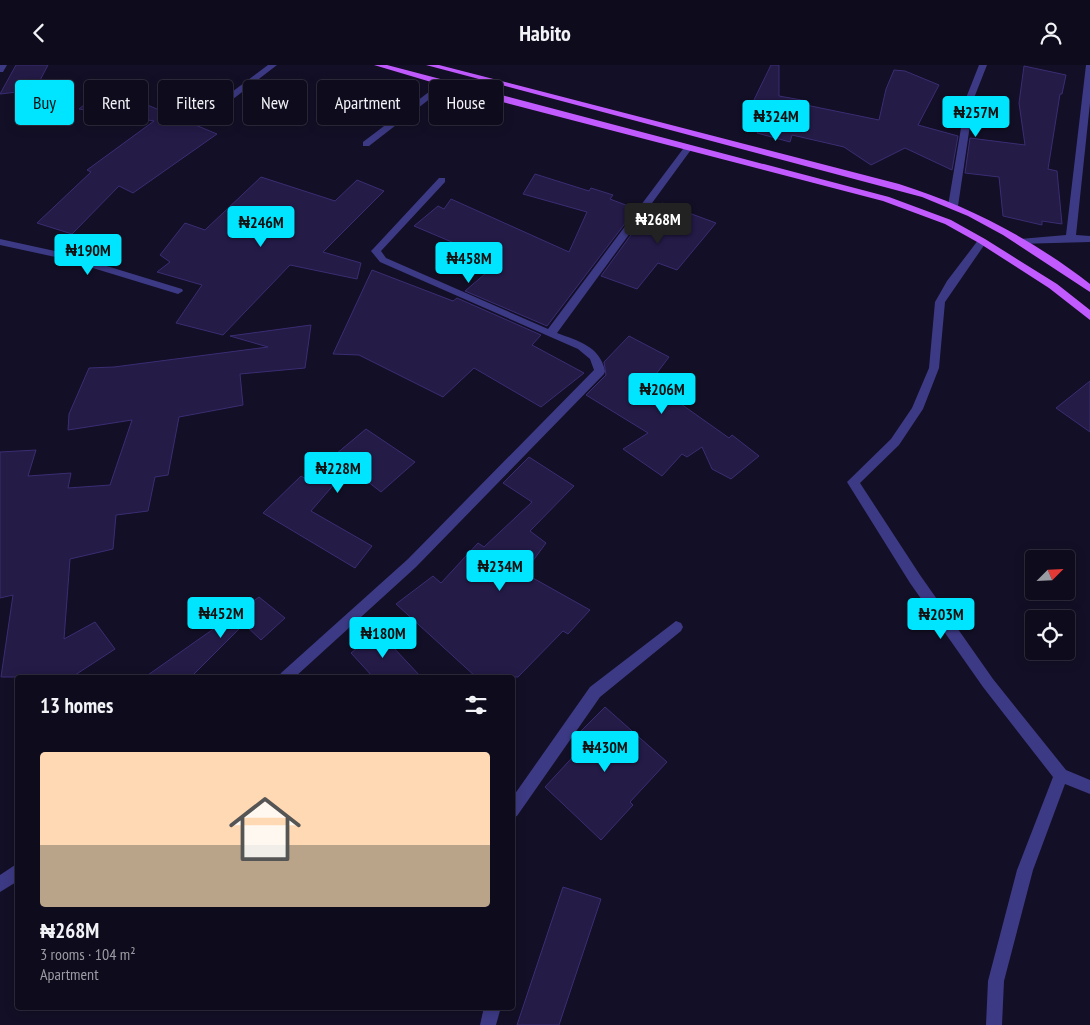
<!DOCTYPE html>
<html lang="en">
<head>
<meta charset="utf-8">
<style>
	body { margin:0; font-family:"PT Sans Narrow",sans-serif; background:#1c1929; color:#f1f3f6; height:100vh; display:flex; flex-direction:column; font-size:19px; white-space:nowrap }
	* { box-sizing:border-box; margin:0 }
	p { font-size:16px; color:#9b9ba3 }
	.icon { flex:none; width:28px; height:28px; fill:none; stroke:currentColor; stroke-width:2; stroke-linecap:round; stroke-linejoin:round }
	.map { position:relative; flex:1; overflow:hidden }
	.sheet { position:absolute; left:15px; top:610px; width:500px; height:335px; display:flex; flex-direction:column; background:#0e0b1c; border-radius:5px; box-shadow:0 2px 12px #0003,0 0 0 1px #2e2b3b }
	.sheet>* { flex:none }
	.top-card { position:absolute; left:15px; top:15px; width:500px; height:45px; display:flex; gap:10px }
	.needle { width:32px; rotate:66deg }
	.fabs { position:absolute; left:1025px; top:485px; display:grid; gap:10px }
	.fabs a { display:grid; place-items:center; width:50px; height:50px; border-radius:5px; background:#0e0b1c; box-shadow:0 2px 12px #0003,0 0 0 1px #2e2b3b; font-size:25px }
	.price { position:absolute; translate:-50% -42px; padding:0 11px; border-radius:5px; background:#00e5ff; color:#111; font-size:16px; line-height:32px; filter:drop-shadow(0 1px 2px #0008) }
	.price::after { content:''; position:absolute; left:50%; top:30px; width:15px; height:11px; margin-left:-8px; background:inherit; clip-path:polygon(0 0,100% 0,50% 100%) }
	.price.current { background:#222; color:#fff }
	ul { padding:0; list-style:none }
	li { display:grid; align-content:center; gap:10px; height:265px; padding:0 25px }
	li+li { border-top:1px solid #2e2b3b }
	li span { display:grid; place-items:center; height:155px; border-radius:5px; color:#555 }
	li>.icon { margin-inline-start:auto }
	span .icon { width:90px; height:90px; fill:#fffc; stroke-width:1 }
	li b { font-size:21px }
	h2 { display:flex; justify-content:space-between; align-items:center; height:60px; padding:0 25px; font-size:21px }
	.tag { padding:0 18px; border-radius:5px; background:#0e0b1c; box-shadow:0 2px 12px #0003,0 0 0 1px #2e2b3b; font-size:18px; line-height:45px }
	.tag.current { background:#00e5ff; color:#111 }
	header { display:flex; justify-content:space-between; align-items:center; height:65px; padding:0 25px; background:#0e0b1c; font-size:22px; font-weight:600 }
	.map>svg:first-child { display:block }
	.building { fill:#241b47; stroke:#3b2d73 }
	.lines { fill:none; stroke-linecap:round; stroke-linejoin:round }
	.minor { fill:#3d3a85; fill-rule:evenodd }
	.major { fill:#c25bff; fill-rule:evenodd }
</style>
</head>
<body>
<header><svg class="icon" aria-label="back" viewBox="0 0 24 24"><path d="M15 5l-7 7 7 7"/></svg>Habito<svg class="icon" aria-label="person" viewBox="0 0 24 24"><circle cx="12" cy="8" r="4"/><path d="M4 21q1-7 8-7t8 7"/></svg></header>
<div class="map">
<svg width="1090" height="960" viewBox="0 0 1090 960">
	<rect width="100%" height="100%" fill="#130f26"/>
	<g class="building">
		<polygon points="16,0 48,0 35,25 0,29"/>
		<polygon points="771,0 779,0 779,31 807,36 806,40 879,55 886,24 894,5 905,6 939,20 918,60 958,71 952,105 905,83 871,100 844,82 792,70 790,77 757,68 769,47 750,43"/>
		<polygon points="1024,1 1066,10 1062,29 1060,29 1048,104 1057,106 1062,159 1042,156 1042,160 1003,151 999,112 965,108 970,73 1025,80 1019,38"/>
		<polygon points="113,16 147,23 133,34 217,69 133,128 119,121 72,169 37,158 91,107 87,105 154,56 79,44"/>
		<polygon points="535,109 589,126 591,123 613,130 610,134 636,144 547,261 465,226 499,197 414,161 438,141 444,144 451,134 569,187 587,147 523,129"/>
		<polygon points="261,112 335,136 357,115 384,126 323,187 361,198 357,214 290,200 223,270 176,258 202,220 157,207 170,197 160,190 185,158 205,165"/>
		<polygon points="662,138 716,158 677,205 658,198 637,224 601,211 647,148 652,150"/>
		<polygon points="372,205 453,236 457,233 541,270 532,280 584,308 541,342 474,303 443,332 359,290 333,289"/>
		<polygon points="311,260 305,303 240,309 243,340 179,352 168,410 155,412 148,446 116,450 113,484 70,494 64,574 95,557 115,584 72,612 1,612 13,530 0,533 0,387 36,385 28,411 71,408 68,423 110,420 132,355 68,365 69,349 89,303 114,302 268,282 230,271"/>
		<polygon points="629,271 669,292 650,317 729,373 732,370 759,391 731,414 712,404 702,382 687,392 682,389 662,411 623,384 648,368 586,330 606,310 604,297"/>
		<polygon points="1090,316 1090,367 1056,343"/>
		<polygon points="366,364 415,397 381,427 349,402 311,446 372,481 355,503 263,448 301,411 306,414"/>
		<polygon points="529,392 574,421 530,466 546,478 524,508 590,545 568,569 563,566 518,612 476,612 396,539 433,511 441,518 478,478 484,482 532,437 503,418"/>
		<polygon points="259,532 285,553 261,575 244,559 191,612 145,612"/>
		<polygon points="378,566 421,612 373,612 351,588"/>
		<polygon points="605,642 667,697 630,737 633,740 601,775 545,722 581,683 572,675"/>
		<polygon points="563,822 601,834 559,960 517,960"/>
	</g>
	<g class="lines">
		<g class="minor">
			<polygon points="0,0 7,0 3,7 0,7"/>
			<polygon points="268,0 277,0 219,45 213,45 213,41"/>
			<polygon points="979,0 987,0 974,33 958,141 953,144 948,141 966,33"/>
			<polygon points="1086,0 1090,0 1090,38 1076,170 1090,171 1090,177 1017,179 1015,177 1020,174 1066,170"/>
			<polygon points="442,17 449,19 369,81 363,81 363,77"/>
			<path d="M686,80l7,2 -136,186c21,8 43,13 48,38l-1,3 -188,193 -121,110h-16l2,-4 127,-114 186,-189 -4,-11 -12,-10 -198,-87 -9,-11 2,-2 66,-71h6v4l-64,69 5,7 162,71z"/>
			<polygon points="982,173 987,176 945,237 939,303 923,344 899,380 860,418 920,510 993,614 1066,705 1090,715 1090,729 1065,719 1033,805 1004,916 1002,960 986,960 988,916 1017,805 1053,712 983,622 910,518 847,417 891,374 912,343 929,303 935,237 947,216 979,174"/>
			<polygon points="0,174 64,188 182,224 183,226 178,229 60,193 0,180"/>
			<polygon points="676,556 681,558 683,562 681,566 600,632 517,751 512,753 512,733 590,622"/>
			<polygon points="18,798 18,816 0,827 0,810"/>
			<polygon points="484,942 501,942 496,960 480,960"/>
		</g>
		<g class="major">
			<polygon points="374,0 387,0 889,132 951,155 985,174 1057,219 1090,245 1090,255 1049,223 979,178 945,159 883,136 468,28"/>
			<path d="M426,0h13l460,119c70,22 133,55 191,100v8l-87,-57 -35,-19 -46,-19z"/>
		</g>
	</g>
</svg>
<div class="fabs">
<a><svg class="needle" viewBox="-14 -14 28 28"><path d="M0-13l5 13h-10z" fill="#e53935"/><path d="M0 13l5-13h-10z" fill="#9b9ba3"/></svg></a>
<a><svg class="icon" aria-label="locate" viewBox="0 0 24 24"><circle cx="12" cy="12" r="6"/><path d="M12 2v4M12 18v4M2 12h4M18 12h4"/></svg></a>
</div>
<b class="price" style="left:976px;top:73px">₦257M</b>
<b class="price" style="left:776px;top:77px">₦324M</b>
<b class="price current" style="left:658px;top:180px">₦268M</b>
<b class="price" style="left:261px;top:183px">₦246M</b>
<b class="price" style="left:88px;top:211px">₦190M</b>
<b class="price" style="left:469px;top:219px">₦458M</b>
<b class="price" style="left:662px;top:350px">₦206M</b>
<b class="price" style="left:338px;top:429px">₦228M</b>
<b class="price" style="left:500px;top:527px">₦234M</b>
<b class="price" style="left:221px;top:574px">₦452M</b>
<b class="price" style="left:941px;top:575px">₦203M</b>
<b class="price" style="left:383px;top:594px">₦180M</b>
<b class="price" style="left:605px;top:708px">₦430M</b>
<div class="top-card">
<a class="tag current">Buy</a>
<a class="tag">Rent</a>
<a class="tag">Filters</a>
<a class="tag">New</a>
<a class="tag">Apartment</a>
<a class="tag">House</a>
</div>
<section class="sheet">
<h2>13 homes<svg class="icon" aria-label="filters" viewBox="0 0 24 24"><path d="M4 7h16M4 17h16"/><circle cx="9" cy="7" r="2"/><circle cx="15" cy="17" r="2"/></svg></h2>
<ul>
<li><span style="background:linear-gradient(#ffd9b3 60%,#b9a48a 0)"><svg class="icon" aria-label="home" viewBox="0 0 24 24"><path d="M3 11l9-7 9 7M6 9v11h12V9"/></svg></span><div><b>₦268M</b><p>3 rooms · 104 m²</p><p>Apartment</p></div></li>
</ul>
</section>
</div>
</body>
</html>
